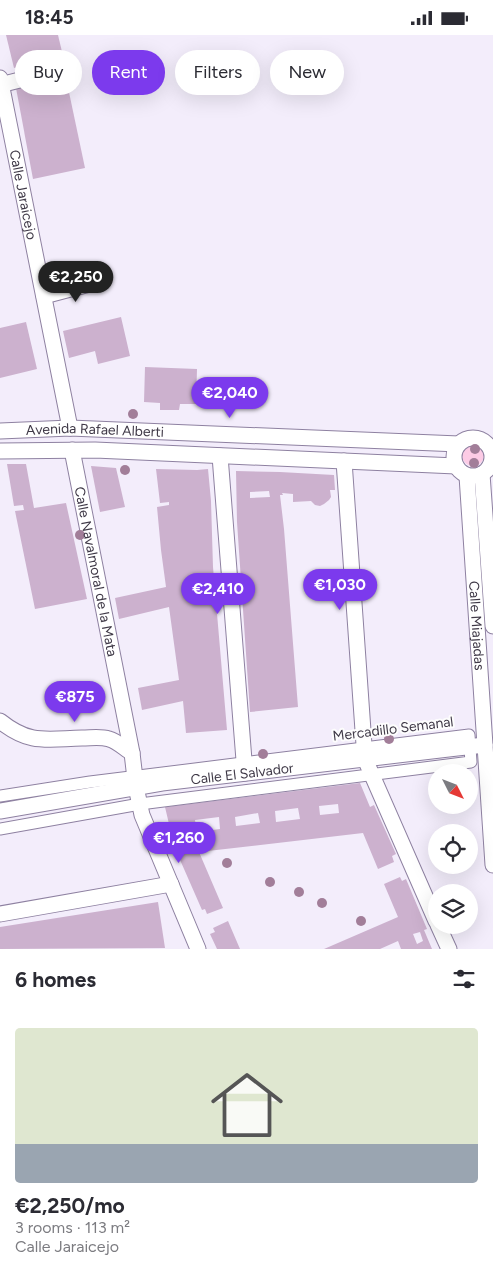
<!DOCTYPE html>
<html lang="en">
<head>
<meta charset="utf-8">
<style>
	body { margin:0; font-family:Figtree,sans-serif; background:#f2f2f3; color:#2b2b33; height:100vh; display:flex; flex-direction:column; font-size:19px; white-space:nowrap }
	* { box-sizing:border-box; margin:0 }
	p { font-size:16px; color:#7c7c81 }
	.icon { flex:none; width:28px; height:28px; fill:none; stroke:currentColor; stroke-width:2; stroke-linecap:round; stroke-linejoin:round }
	.map { position:relative; height:914px; overflow:hidden }
	.drawer { display:flex; flex-direction:column; background:#fff; flex:1 }
	.drawer>* { flex:none }
	.banner { position:absolute; left:15px; top:15px; width:464px; height:45px; display:flex; gap:10px }
	.needle { width:32px; rotate:132deg }
	.buttons { position:absolute; left:428px; top:729px; display:grid; gap:10px }
	.buttons a { display:grid; place-items:center; width:50px; height:50px; border-radius:50%; background:#fff; box-shadow:0 5px 20px #0002; font-size:25px }
	.price { position:absolute; translate:-50% -42px; padding:0 11px; border-radius:18px; background:#7c3aed; color:#fff; font-size:16px; line-height:32px; filter:drop-shadow(0 1px 2px #0008) }
	.price::after { content:''; position:absolute; left:50%; top:30px; width:15px; height:11px; margin-left:-8px; background:inherit; clip-path:polygon(0 0,100% 0,50% 100%) }
	.price.on { background:#222; color:#fff }
	ul { padding:0; list-style:none }
	li { display:grid; align-content:center; gap:10px; height:265px; padding:0 15px }
	li span { display:grid; place-items:center; height:155px; border-radius:5px; color:#555 }
	li>.icon { margin-inline-start:auto }
	span .icon { width:90px; height:90px; fill:#fffc; stroke-width:1 }
	li b { font-size:21px }
	h2 { display:flex; justify-content:space-between; align-items:center; height:60px; padding:0 15px; font-size:21px }
	.pill { padding:0 18px; border-radius:22px; background:#fff; box-shadow:0 5px 20px #0002; font-size:18px; line-height:45px }
	.pill.on { background:#7c3aed; color:#fff }
	.status { display:flex; justify-content:space-between; align-items:center; height:35px; padding:0 25px; background:#fff; direction:ltr }
	.status svg { height:14px; fill:currentColor }
	.map>svg:first-child { display:block }
	.green { fill:#fccbe5 }
	.building { fill:#ccb1ce; fill-rule:evenodd }
	.lines { fill:none; stroke-linecap:round; stroke-linejoin:round }
	.pedestrian-casing { stroke:#8e81a1; stroke-width:13 }
	.minor-casing { stroke:#8e81a1; stroke-width:17 }
	.pedestrian { stroke:#fff; stroke-width:11 }
	.minor { stroke:#fff; stroke-width:15 }
	.tree { fill:#a27e99 }
	.labels { text-anchor:middle; dominant-baseline:central; stroke-width:4; stroke-linejoin:round; paint-order:stroke }
	.street-label { font-size:14px; fill:#3f3947; stroke:#fdfdfd }
</style>
</head>
<body>
<div class="status"><b>18:45</b><svg viewBox="0 0 49 12"><path d="M0 12V9h3v3zM5 12V6h3v6zM10 12V3h3v9zM15 12V0h3v12zM26 1h20v11H26zM47 4h2v5h-2z"/></svg></div>
<div class="map">
<svg width="493" height="914" viewBox="0 0 493 914">
	<rect width="100%" height="100%" fill="#f3edfb"/>
	<circle class="green" cx="473" cy="420" r="11"/>
	<g class="building">
		<polygon points="6,0 58,0 63,21 14,33"/>
		<polygon points="66,43 85,133 33,144 16,53"/>
		<polygon points="121,282 130,321 98,329 95,316 69,323 63,296"/>
		<polygon points="26,287 37,334 0,343 0,293"/>
		<polygon points="145,332 197,334 196,369 180,369 179,375 160,375 160,368 144,367"/>
		<polygon points="7,429 26,429 34,473 66,468 87,564 35,574 15,476 24,475 23,470 14,471"/>
		<polygon points="91,431 116,433 125,472 100,477"/>
		<polygon points="156,434 197,435 208,434 211,466 213,532 227,695 186,698 183,666 142,675 138,653 179,645 169,572 119,584 115,563 166,552 161,515 157,472 169,470 169,467 160,468"/>
		<path d="M236,436l44,1 54,3 1,15h-5l1,7 -2,3 -5,4 -4,2 -5,-1 -4,-4 -18,1v-8l-11,-1 1,2h-3l4,34 14,178 -48,5 -13,-190zM269,456l1,6 -20,1v-6z"/>
		<path d="M360,748l10,24 4,-2 22,49 -4,2 2,6 -16,7 -15,-36 -164,19 24,56 -16,6 -2,-5 -3,1 -32,-73 9,-3 -2,-12 -8,2 -4,-17zM338,769l1,9 -19,2 -1,-9zM298,773l2,11 -24,3 -1,-11zM258,778l2,10 -24,3 -1,-9zM219,782l1,12 -23,3 -2,-12z"/>
		<path d="M400,842l2,4 4,-2 21,50 -3,1 8,19h-31l-3,-8 -18,8h-56l74,-32 -14,-33zM420,897l3,9 -6,3 -4,-10z"/>
		<polygon points="158,867 165,913 0,914 0,892"/>
		<polygon points="228,886 240,914 217,914 210,899 215,897 213,893"/>
	</g>
	<g class="lines">
		<defs>
			<polyline id="pedestrian" points="0,761 90,747 469,700 471,727 140,769 0,794"/>
			<g id="minor">
				<path id="s1" d="M0,43l70,350"/>
				<polyline points="0,50 59,35"/>
				<polyline points="44,261 101,246"/>
				<path id="s2" d="M0,396l70,-3 389,16"/>
				<circle cx="473" cy="422" r="19"/>
				<path id="s3" d="M72,415l60,303 4,34 6,28 56,134"/>
				<polyline points="0,416 95,415 456,431"/>
				<polyline points="220,421 245,738"/>
				<polyline points="344,426 365,724 436,886"/>
				<polyline points="482,439 493,591"/>
				<path id="s4" d="M467,441l26,389"/>
				<path d="M0,686c30,24 46,18 82,17 9,0 18,-2 27,1 8,2 16,10 23,14"/>
				<path id="s5" d="M0,776l162,-28 295,-35 28,-3"/>
				<polyline points="0,879 171,849"/>
				<polyline points="438,890 449,914"/>
			</g>
		</defs>
		<use href="#pedestrian" class="pedestrian-casing"/>
		<use href="#minor" class="minor-casing"/>
		<use href="#pedestrian" class="pedestrian"/>
		<use href="#minor" class="minor"/>
	</g>
	<g class="tree">
		<circle cx="133" cy="379" r="5"/>
		<circle cx="475" cy="414" r="5"/>
		<circle cx="474" cy="428" r="5"/>
		<circle cx="125" cy="435" r="5"/>
		<circle cx="80" cy="500" r="5"/>
		<circle cx="389" cy="704" r="5"/>
		<circle cx="263" cy="719" r="5"/>
		<circle cx="227" cy="828" r="5"/>
		<circle cx="270" cy="847" r="5"/>
		<circle cx="299" cy="857" r="5"/>
		<circle cx="322" cy="868" r="5"/>
		<circle cx="361" cy="886" r="5"/>
	</g>
	<g class="labels">
		<g class="street-label">
			<text stroke="none"><textPath href="#s1" startOffset="119">Calle Jaraicejo</textPath></text>
			<text stroke="none"><textPath href="#s2" startOffset="95">Avenida Rafael Alberti</textPath></text>
			<text stroke="none"><textPath href="#s3" startOffset="124">Calle Navalmoral de la Mata</textPath></text>
			<text stroke="none"><textPath href="#s4" startOffset="150">Calle Miajadas</textPath></text>
			<text transform="translate(393 694) rotate(-7)">Mercadillo Semanal</text>
			<text stroke="none"><textPath href="#s5" startOffset="245">Calle El Salvador</textPath></text>
		</g>
	</g>
</svg>
<div class="buttons">
<a><svg class="needle" viewBox="-14 -14 28 28"><path d="M0-13l5 13h-10z" fill="#e53935"/><path d="M0 13l5-13h-10z" fill="#7c7c81"/></svg></a>
<a><svg class="icon" aria-label="locate" viewBox="0 0 24 24"><circle cx="12" cy="12" r="6"/><path d="M12 2v4M12 18v4M2 12h4M18 12h4"/></svg></a>
<a><svg class="icon" aria-label="layers" viewBox="0 0 24 24"><path d="M12 4l9 5-9 5-9-5zM3 14l9 5 9-5"/></svg></a>
</div>
<b class="price on" style="left:76px;top:268px">€2,250</b>
<b class="price" style="left:230px;top:384px">€2,040</b>
<b class="price" style="left:340px;top:576px">€1,030</b>
<b class="price" style="left:218px;top:580px">€2,410</b>
<b class="price" style="left:75px;top:688px">€875</b>
<b class="price" style="left:179px;top:829px">€1,260</b>
<div class="banner">
<a class="pill">Buy</a>
<a class="pill on">Rent</a>
<a class="pill">Filters</a>
<a class="pill">New</a>
</div>
</div>
<section class="drawer">
<h2>6 homes<svg class="icon" aria-label="filters" viewBox="0 0 24 24"><path d="M4 7h16M4 17h16"/><circle cx="9" cy="7" r="2"/><circle cx="15" cy="17" r="2"/></svg></h2>
<ul>
<li><span style="background:linear-gradient(#dfe7d0 75%,#9aa5b1 0)"><svg class="icon" aria-label="home" viewBox="0 0 24 24"><path d="M3 11l9-7 9 7M6 9v11h12V9"/></svg></span><div><b>€2,250/mo</b><p>3 rooms · 113 m²</p><p>Calle Jaraicejo</p></div></li>
</ul>
</section>
</body>
</html>
